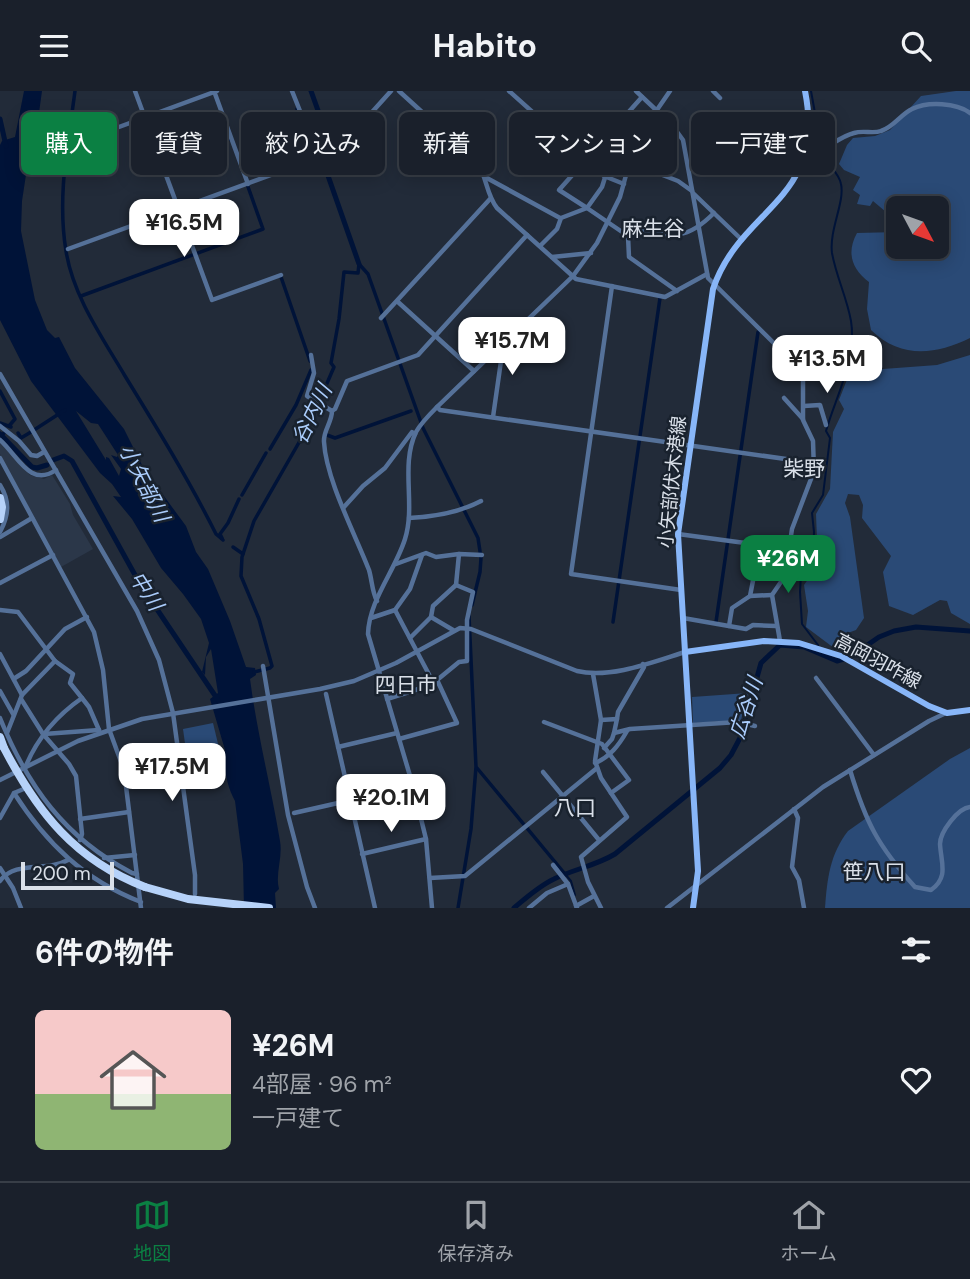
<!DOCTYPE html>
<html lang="ja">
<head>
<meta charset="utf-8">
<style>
	body { margin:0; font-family:"DM Sans","Noto Sans JP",sans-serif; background:#232833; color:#f1f3f6; height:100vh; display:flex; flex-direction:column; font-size:26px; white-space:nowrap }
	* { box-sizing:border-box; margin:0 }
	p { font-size:23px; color:#9fa3a9 }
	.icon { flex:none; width:38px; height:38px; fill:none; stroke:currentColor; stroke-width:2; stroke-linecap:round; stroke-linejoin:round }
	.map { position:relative; height:817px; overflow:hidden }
	.sheet { display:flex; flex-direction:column; background:#1a202b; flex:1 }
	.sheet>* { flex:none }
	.top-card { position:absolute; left:21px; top:21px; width:929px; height:63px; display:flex; gap:14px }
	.needle { width:46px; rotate:131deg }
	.fabs { position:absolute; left:886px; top:105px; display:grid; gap:14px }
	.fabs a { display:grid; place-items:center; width:63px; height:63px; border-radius:10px; background:#1a202b; box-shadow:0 4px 18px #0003,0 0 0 2px #383e47; font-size:35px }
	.scale { position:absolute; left:21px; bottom:18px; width:93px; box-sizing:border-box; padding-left:7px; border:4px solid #dae0e9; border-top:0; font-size:19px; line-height:24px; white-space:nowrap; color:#dae0e9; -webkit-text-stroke:5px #19222e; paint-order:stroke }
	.price { position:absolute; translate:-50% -60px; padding:0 16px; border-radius:14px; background:#fff; color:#222; font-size:23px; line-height:46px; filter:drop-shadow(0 2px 4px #0008) }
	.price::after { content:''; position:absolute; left:50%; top:42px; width:21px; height:16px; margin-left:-10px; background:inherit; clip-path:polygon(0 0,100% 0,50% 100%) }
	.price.current { background:#0b8043; color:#fff }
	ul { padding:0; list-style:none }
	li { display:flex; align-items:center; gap:21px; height:175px; padding:0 35px }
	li+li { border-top:2px solid #383e47 }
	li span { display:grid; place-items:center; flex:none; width:196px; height:140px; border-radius:10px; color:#555 }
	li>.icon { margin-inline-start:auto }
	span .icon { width:84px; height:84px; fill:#fffc; stroke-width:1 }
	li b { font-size:30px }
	h2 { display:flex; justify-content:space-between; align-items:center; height:84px; padding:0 35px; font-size:30px }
	.chip { padding:0 24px; border-radius:10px; background:#1a202b; box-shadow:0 4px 18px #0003,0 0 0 2px #383e47; font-size:24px; line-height:63px }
	.chip.current { background:#0b8043; color:#fff }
	header { display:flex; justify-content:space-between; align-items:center; height:91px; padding:0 35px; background:#1a202b; font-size:32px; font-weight:700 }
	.dock { display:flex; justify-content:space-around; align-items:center; height:98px; border-top:2px solid #383e47; background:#1a202b; font-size:19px; color:#9fa3a9 }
	.dock a { display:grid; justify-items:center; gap:4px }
	.dock .current { color:#0b8043 }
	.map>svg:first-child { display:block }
	.built { fill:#2b3749 }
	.green { fill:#2a4a76 }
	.water { fill:#001338; fill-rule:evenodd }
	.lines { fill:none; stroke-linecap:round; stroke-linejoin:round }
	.stream { stroke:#001338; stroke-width:2 }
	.canal { stroke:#001338; stroke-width:3.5 }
	.river { stroke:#001338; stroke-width:5 }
	.minor { stroke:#557199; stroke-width:4.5 }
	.major { stroke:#88b6f8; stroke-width:6 }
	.highway { stroke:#b6d2f9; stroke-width:8 }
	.highway-bridge { stroke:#b6d2f9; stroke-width:8 }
	.labels { text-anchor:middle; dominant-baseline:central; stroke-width:5; stroke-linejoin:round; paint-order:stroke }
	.street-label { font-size:19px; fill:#dae0e9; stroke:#19222e }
	.neighbourhood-label { font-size:21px; fill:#dae0e9; stroke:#19222e }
	.water-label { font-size:21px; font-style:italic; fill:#aaccfb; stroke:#19222e }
</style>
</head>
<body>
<header><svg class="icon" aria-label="menu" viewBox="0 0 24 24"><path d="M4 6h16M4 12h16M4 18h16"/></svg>Habito<svg class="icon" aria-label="search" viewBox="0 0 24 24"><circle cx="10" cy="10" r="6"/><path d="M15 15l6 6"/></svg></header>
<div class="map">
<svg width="970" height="817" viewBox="0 0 970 817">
	<rect width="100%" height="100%" fill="#222b39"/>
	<polygon class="built" points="0,351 30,384 44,388 52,384 70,413 73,424 93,458 61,476 0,363"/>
	<g class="green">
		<path d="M956,0h14v247c-35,17 -69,21 -99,-8l-4,-21 2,-27c-17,-13 -23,-29 -12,-49l41,-1v15h38v-39h-38v5l-12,-1 -13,-11 -3,5 -13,-2 3,-9 -7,-5 7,-13 -16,-7 -5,-6 8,-19 6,-7 22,-2 15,-6 31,-34z"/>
		<polygon points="970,264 970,533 951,522 947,510 940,509 913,524 889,515 883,481 891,465 862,427 863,414 859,404 848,403 845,412 850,426 864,527 856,539 845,543 838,560 806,536 808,520 804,494 818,474 816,423 830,398 833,341 844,318 839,309 848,286 856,280 937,274"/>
		<polygon points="748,602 741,629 693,632 692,606"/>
		<polygon points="213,632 220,661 190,669 187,667 183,638"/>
		<path d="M970,657v160h-145c2,-29 5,-54 23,-77l102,-72z"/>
	</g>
	<path class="water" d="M24,0h18l-4,29 -7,22 -9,59 -1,30 14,69 12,30 8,8 4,-1 16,31 49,61 20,40 42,57 10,26 12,17 22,52 16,46 9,1 1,7 -6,4c7,54 21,108 30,162 3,16 -5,33 -1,48l-4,4 1,15h-32l-1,-44 -8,-63c-8,-15 -12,-33 -10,-51l-15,-51 8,-6 -7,-44 -5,8 -1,18 -3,-3 7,-29 -8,-24 -18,-25 -22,-26 -29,-49 -19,-23 8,1 -9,-13 -12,-11 -69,-92 -31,-61v-175l2,-4 13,-4zM76,320l15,12 7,1 20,31 -1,2 -6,-2 10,14 -2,7 -10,-18 -3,-1v3z"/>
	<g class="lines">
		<g class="stream">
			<polyline points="811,0 821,55"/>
			<path d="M818,554l-16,-21 -2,-32 1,-18 12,-18 1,-24 -2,-19 11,-18 7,-57 -4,-7c10,-35 31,-72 25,-110 -4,-23 -15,-45 -19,-68 -3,-23 13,-51 9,-69 -2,-12 -15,-20 -19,-32"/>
			<polyline points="565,783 571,790 575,804"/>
		</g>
		<g class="canal">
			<path d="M75,0c-7,54 -18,105 -9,160 7,45 36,86 59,125 32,52 64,104 91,158l7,6"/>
			<polyline points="162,69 163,71 230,47 231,49"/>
			<polyline points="282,78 314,64 297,18"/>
			<polyline points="359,173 368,183 423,337 478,447 481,467 480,481 472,514"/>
			<polyline points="281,186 310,270"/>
			<polyline points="81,205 263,138 247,93"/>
			<polyline points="0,300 15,328 9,335"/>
			<polyline points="0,332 11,336"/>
			<polyline points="34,339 65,319"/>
			<polyline points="18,342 21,347 31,341"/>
			<polyline points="2,344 4,342"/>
			<polyline points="327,344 335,347 411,320"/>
			<polyline points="270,358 296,314 311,279"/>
			<polyline points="242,404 266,362"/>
			<polyline points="222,447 220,443 228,432 239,408"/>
			<polyline points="233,456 243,463"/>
			<polyline points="613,531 660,207"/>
			<polyline points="716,531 758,241"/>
			<polyline points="254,581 270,577 272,575 259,528 241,485 242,466 254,430 309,334 334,276 331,272 339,228 344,181 358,182 359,173"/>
			<polyline points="477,677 565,783"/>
			<polyline points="458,817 471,738 476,676 469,525"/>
		</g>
		<g class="river">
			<polyline points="311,0 335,67 326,79 359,173"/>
			<polyline points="0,28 6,55"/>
			<polyline points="0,343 32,376 37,377 47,374"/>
			<polyline points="53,369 64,365 72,370 140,493 218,609"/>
			<path d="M514,817c13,-11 25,-22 40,-29 20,-10 41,-13 61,-25l105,-86 11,-13 9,-17 21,-75 19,-18 24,2 33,14 13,-4 29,-20 15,-6 22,-4 54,4"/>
		</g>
		<g class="minor">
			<polyline points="135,0 212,209 281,184"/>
			<polyline points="214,0 248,93"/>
			<polyline points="292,0 300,20"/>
			<path d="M399,0l78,71c10,15 9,32 20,46l79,71 89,18 42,-23"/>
			<polyline points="509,0 604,85 624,93"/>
			<polyline points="636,0 672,34 683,49 708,187 803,281 803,329 813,350 814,380 792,438 785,485 772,504 780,550"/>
			<polyline points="713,0 720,7"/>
			<polyline points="70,54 217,0"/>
			<path d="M805,64c18,-1 32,-18 49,-22 9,-3 19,1 27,-2 13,-4 20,-17 31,-22 16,-8 45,-6 58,4"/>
			<polyline points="629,71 678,90 692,100"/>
			<polyline points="608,77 602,96 587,117 559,99 642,6"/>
			<polyline points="485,86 560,127"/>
			<polyline points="694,103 742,149"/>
			<path d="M628,145l9,-8c36,9 49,13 77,-15"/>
			<polyline points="540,155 557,138 561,127 587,117 628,145 629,166 677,200"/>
			<polyline points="68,158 312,69 346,50 391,0"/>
			<polyline points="552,166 591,162"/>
			<polyline points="612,195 571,483 681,499"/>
			<polyline points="398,211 474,280"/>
			<polyline points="381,227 490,108"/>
			<polyline points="311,264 314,282 307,305 332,320"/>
			<polyline points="0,283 137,520 159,569 173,622 195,784 195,803"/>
			<polyline points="784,307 803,328"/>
			<polyline points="804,315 820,314 826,334"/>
			<polyline points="437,316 440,319 814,372"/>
			<polyline points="493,326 503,256 501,254"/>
			<polyline points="0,335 19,350 31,364 37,365 44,361"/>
			<path d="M0,349c18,16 30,48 56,30"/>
			<polyline points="0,367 94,541 103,579 109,638 124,679 141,817"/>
			<path d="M0,394c10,16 9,30 0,47"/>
			<polyline points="344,416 363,395 385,377 412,341 415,343"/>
			<path d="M409,427c23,-1 51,-6 72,-17"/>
			<polyline points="678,443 760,454 750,505 732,517 729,535"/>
			<polyline points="0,446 32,427"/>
			<polyline points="396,473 426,462 436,466 459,463"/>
			<polyline points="0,492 53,464"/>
			<polyline points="456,494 459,463 482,464"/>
			<polyline points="750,505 772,504"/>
			<path d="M377,510c-5,-9 -5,-21 -8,-31 -14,-36 -43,-91 -45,-128 -1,-11 8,-20 8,-31l3,-2 12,-28 71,-26 109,-120"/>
			<polyline points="0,519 18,521 55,570 22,604"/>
			<polyline points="395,519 434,593"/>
			<polyline points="431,526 453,539"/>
			<polyline points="371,527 395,519 410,498 422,464"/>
			<polyline points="683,527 746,538 753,534 776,535"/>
			<polyline points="0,563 22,604 7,642"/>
			<polyline points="55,570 73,583 70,592 82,607"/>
			<polyline points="263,575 288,724 307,796 315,817"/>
			<polyline points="593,583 601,629 595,670 601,687 627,726 581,766 588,791 601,817"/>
			<polyline points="15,587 26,580 65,538 87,526"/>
			<polyline points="816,587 874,664"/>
			<polyline points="0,600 13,623"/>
			<polyline points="326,603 375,817"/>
			<polyline points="21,608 43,643 69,673 76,685 82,743 80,749"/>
			<polyline points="387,608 431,594 459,571 467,570 467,529 473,501 456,494 433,515 431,526 410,547"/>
			<path d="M0,627c28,69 65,120 132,155l5,1"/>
			<polyline points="617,628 618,621 644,576 643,573"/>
			<polyline points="601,629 617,628 614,642 630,638 738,631 755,635"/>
			<polyline points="544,631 602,653 629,689 611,702"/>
			<polyline points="44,643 99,639 99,641"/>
			<polyline points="399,648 457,632 438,591"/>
			<polyline points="338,656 397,642"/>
			<polyline points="604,657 612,648 614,642"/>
			<path d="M595,672c15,-6 24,-18 32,-32"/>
			<path d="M25,677c12,-30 31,-52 57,-70l7,9 10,23"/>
			<path d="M850,679c16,53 28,76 65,117l16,3c18,-13 10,-27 9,-46 0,-12 18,-36 30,-37"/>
			<polyline points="543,681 599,749"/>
			<path d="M0,689l78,-39 64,-22 178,-30 34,-8 42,-18 64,-35 11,1 106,42c33,8 76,-9 108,-19"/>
			<path d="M14,702c32,50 70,87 127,109"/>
			<polyline points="794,718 798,727 792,776 799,789 804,817"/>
			<polyline points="294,722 413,695"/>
			<polyline points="0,727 14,702 26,697"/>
			<polyline points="80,728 129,721"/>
			<polyline points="362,763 426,748"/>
			<polyline points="104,767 135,764"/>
			<polyline points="553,774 568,793"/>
			<polyline points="0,777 13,797 21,817"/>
			<polyline points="430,787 465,785 597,677"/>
			<path d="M0,790c15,-21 47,-9 68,-21"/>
			<polyline points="576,815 594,805"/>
			<path d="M432,817l-6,-69 -13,-53 -45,-152c1,-34 27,-63 37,-95 11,-35 -5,-73 11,-107 5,-9 13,-17 21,-25l136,-131 24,-33 23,-46 11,-40 19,-37 20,-29"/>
			<polyline points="529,817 547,802 568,793 577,817"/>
			<polyline points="667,817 823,696 929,630 946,622"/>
		</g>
		<g class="major">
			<polyline points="685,561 764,550 799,552 841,565 929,615 947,622 970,619"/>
			<path d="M693,817l5,-37 -20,-337 35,-245c28,-83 114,-87 92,-198"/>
		</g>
		<g class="highway">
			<polyline points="0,407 2,416 0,428"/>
			<polyline points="0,646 4,657"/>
			<polyline points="145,796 188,808 269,817"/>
		</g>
		<path class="highway-bridge" d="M4,657c34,65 71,112 141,139"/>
	</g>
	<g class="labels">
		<g class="street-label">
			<text transform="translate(672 391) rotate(-84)">小矢部伏木港線</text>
			<text transform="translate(878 570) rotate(28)">高岡羽咋線</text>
		</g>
		<g class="neighbourhood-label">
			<text x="653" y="138">麻生谷</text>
			<text x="804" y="378">柴野</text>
			<text x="406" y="594">四日市</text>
			<text x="575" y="717">八口</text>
			<text x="874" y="781">笹八口</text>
		</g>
		<g class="water-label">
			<text transform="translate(312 323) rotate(-64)">谷内川</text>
			<text transform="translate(144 392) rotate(63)">小矢部川</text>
			<text transform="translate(146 500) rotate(57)">中川</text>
			<text transform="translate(746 617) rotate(-72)">広谷川</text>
		</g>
	</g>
</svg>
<div class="fabs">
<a><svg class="needle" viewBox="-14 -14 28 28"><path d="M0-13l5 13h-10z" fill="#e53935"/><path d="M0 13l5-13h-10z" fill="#9fa3a9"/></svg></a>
</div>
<div class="scale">200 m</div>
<b class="price" style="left:184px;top:168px">¥16.5M</b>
<b class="price" style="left:512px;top:286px">¥15.7M</b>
<b class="price" style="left:827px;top:304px">¥13.5M</b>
<b class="price current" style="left:788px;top:504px">¥26M</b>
<b class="price" style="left:172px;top:712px">¥17.5M</b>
<b class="price" style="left:391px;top:743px">¥20.1M</b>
<div class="top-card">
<a class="chip current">購入</a>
<a class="chip">賃貸</a>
<a class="chip">絞り込み</a>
<a class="chip">新着</a>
<a class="chip">マンション</a>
<a class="chip">一戸建て</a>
</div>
</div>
<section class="sheet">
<h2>6件の物件<svg class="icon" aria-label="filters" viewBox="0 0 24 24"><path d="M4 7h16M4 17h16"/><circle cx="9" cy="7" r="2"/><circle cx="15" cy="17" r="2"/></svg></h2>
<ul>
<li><span style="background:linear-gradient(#f6c9c9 60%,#8fb573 0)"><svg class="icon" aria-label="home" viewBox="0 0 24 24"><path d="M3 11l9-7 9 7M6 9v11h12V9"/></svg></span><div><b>¥26M</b><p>4部屋 · 96 m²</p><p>一戸建て</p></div><svg class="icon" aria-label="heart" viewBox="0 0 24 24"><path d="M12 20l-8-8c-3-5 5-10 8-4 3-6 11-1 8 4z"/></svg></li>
</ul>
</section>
<nav class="dock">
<a class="current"><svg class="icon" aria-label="map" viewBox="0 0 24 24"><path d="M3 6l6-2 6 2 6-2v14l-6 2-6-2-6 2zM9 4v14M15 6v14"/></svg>地図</a>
<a><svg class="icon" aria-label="saved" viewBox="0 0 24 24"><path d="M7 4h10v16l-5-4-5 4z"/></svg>保存済み</a>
<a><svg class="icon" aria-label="home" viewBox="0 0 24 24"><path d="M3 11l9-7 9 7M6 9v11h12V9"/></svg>ホーム</a>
</nav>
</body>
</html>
